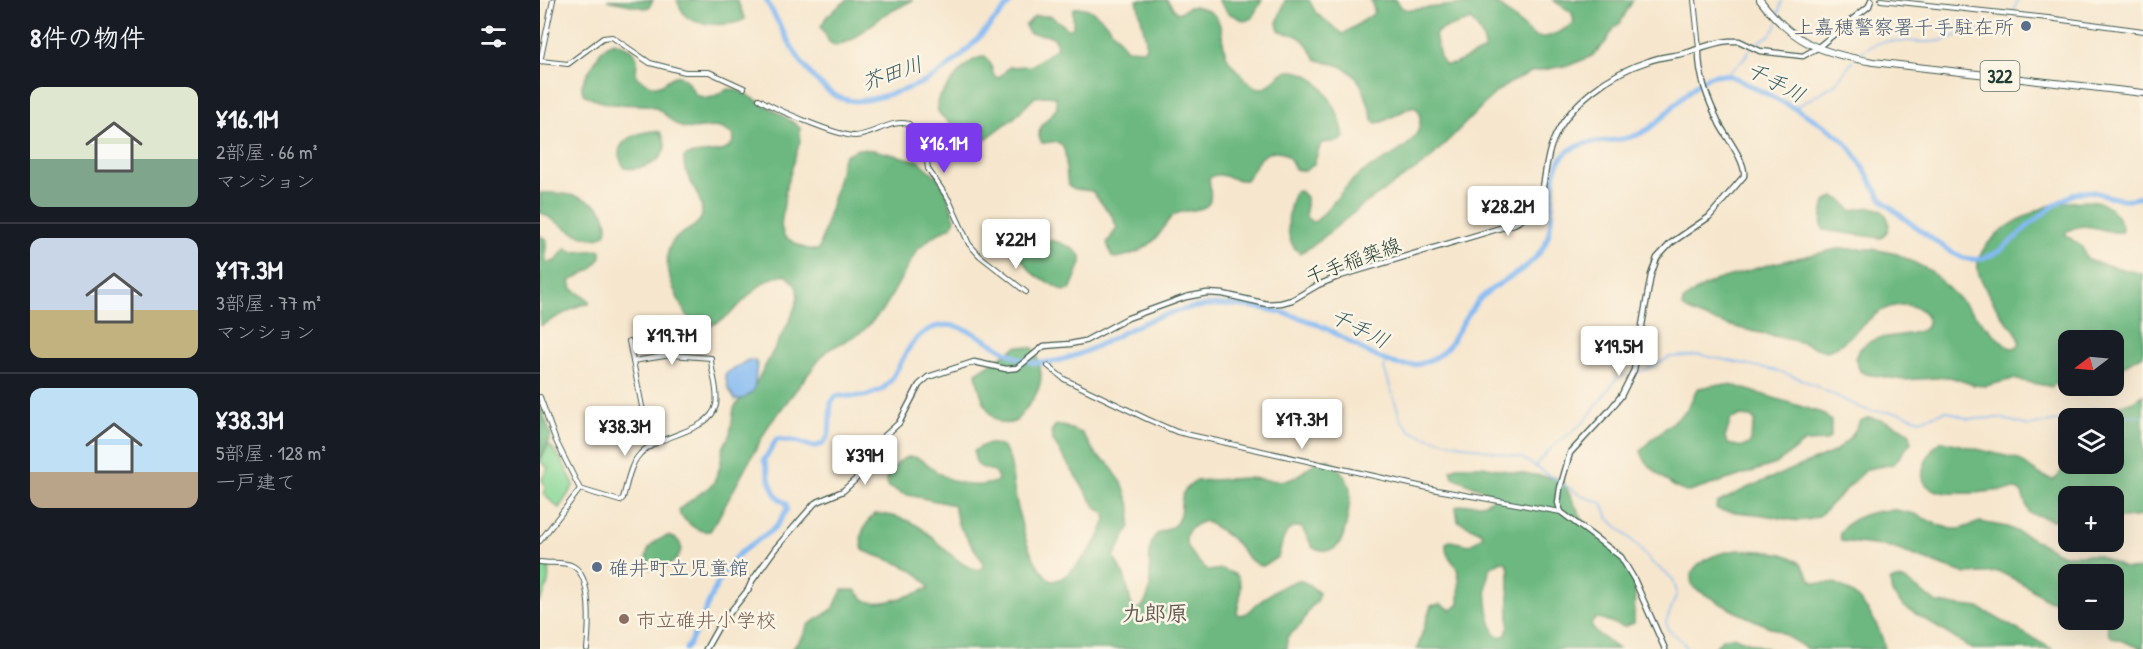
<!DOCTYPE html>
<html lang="ja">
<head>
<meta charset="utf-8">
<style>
	body { margin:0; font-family:"Patrick Hand","Klee One",sans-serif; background:#242831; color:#f1f3f6; height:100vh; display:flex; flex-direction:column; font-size:22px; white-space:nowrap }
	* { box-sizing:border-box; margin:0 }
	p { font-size:20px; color:#9ea1a6 }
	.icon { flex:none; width:33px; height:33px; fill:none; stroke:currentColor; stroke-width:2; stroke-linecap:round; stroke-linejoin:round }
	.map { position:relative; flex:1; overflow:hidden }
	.sheet { display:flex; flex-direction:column; background:#171b24; width:540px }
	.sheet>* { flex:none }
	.needle { width:39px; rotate:254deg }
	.buttons { position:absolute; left:1518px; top:330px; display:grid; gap:12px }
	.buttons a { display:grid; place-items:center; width:66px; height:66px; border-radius:12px; background:#171b24; box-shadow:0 6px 24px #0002; font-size:30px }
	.price { position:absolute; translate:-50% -51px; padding:0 14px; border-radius:6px; background:#fff; color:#222; font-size:20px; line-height:39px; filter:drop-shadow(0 2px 3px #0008) }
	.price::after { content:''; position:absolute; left:50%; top:36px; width:18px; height:14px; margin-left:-9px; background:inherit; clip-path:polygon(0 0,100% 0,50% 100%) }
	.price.active { background:#7c3aed; color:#fff }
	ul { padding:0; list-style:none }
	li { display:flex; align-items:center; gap:18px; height:150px; padding:0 30px }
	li+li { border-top:2px solid #363941 }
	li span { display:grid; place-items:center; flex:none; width:168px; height:120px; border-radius:12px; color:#555 }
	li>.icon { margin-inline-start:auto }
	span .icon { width:72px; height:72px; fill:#fffc; stroke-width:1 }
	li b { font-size:26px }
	h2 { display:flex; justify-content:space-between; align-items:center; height:72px; padding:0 30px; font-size:26px }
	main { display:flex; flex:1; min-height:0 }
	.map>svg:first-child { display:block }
	.green { fill:#86d797; stroke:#528a66; stroke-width:1.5 }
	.forest { fill:#6cb880; stroke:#467a5a; stroke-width:1.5; fill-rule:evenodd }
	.water { fill:#84baf3; stroke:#527c94; stroke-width:1.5 }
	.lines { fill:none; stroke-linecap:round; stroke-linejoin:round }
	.stream { stroke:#84baf3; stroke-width:1.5 }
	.river { stroke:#84baf3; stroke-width:5 }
	.tertiary-casing { stroke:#3f564b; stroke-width:6 }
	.secondary-casing { stroke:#3f564b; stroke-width:7 }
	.trunk-casing { stroke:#3f564b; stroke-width:8 }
	.tertiary { stroke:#fff; stroke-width:4 }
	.secondary { stroke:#fff; stroke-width:4.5 }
	.trunk { stroke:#fff; stroke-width:6 }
	.service-dot { fill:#5c6f8a; stroke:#fcf5e5; stroke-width:2 }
	.education-dot { fill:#8d6e63; stroke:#fcf5e5; stroke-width:2 }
	.labels { text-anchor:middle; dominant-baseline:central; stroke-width:5; stroke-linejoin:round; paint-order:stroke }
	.shield { fill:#fcf5e5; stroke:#617469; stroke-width:1.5 }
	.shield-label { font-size:18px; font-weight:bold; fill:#1f3d34 }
	.service-label { font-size:20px; fill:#4e5e75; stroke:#fcf5e5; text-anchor:end }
	.street-label { font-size:20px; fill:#1f3d34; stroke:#fcf5e5 }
	.education-label { font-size:20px; fill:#785e54; stroke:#fcf5e5; text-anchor:start }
	.water-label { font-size:21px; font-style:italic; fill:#385c64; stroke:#fcf5e5 }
	.quarter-label { font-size:22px; font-weight:bold; fill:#655c56; stroke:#fcf5e5 }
</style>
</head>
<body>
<main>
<section class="sheet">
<h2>8件の物件<svg class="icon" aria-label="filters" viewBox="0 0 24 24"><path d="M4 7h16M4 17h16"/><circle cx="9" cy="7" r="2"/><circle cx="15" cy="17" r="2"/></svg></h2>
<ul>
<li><span style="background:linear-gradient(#dfe7d0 60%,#7fa58c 0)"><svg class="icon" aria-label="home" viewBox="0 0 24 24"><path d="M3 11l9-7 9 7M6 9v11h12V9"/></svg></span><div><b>¥16.1M</b><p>2部屋 · 66 m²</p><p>マンション</p></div></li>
<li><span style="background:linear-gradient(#c9d6e8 60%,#c2b280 0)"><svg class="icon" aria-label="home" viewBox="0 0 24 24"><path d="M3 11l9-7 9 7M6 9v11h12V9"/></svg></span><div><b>¥17.3M</b><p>3部屋 · 77 m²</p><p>マンション</p></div></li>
<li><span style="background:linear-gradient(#bfe0f5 70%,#b9a48a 0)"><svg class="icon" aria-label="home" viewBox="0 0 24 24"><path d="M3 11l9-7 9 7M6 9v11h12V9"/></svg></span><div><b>¥38.3M</b><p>5部屋 · 128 m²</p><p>一戸建て</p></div></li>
</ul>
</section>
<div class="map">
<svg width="1603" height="649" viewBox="0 0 1603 649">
	<rect width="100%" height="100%" fill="#fcf5e5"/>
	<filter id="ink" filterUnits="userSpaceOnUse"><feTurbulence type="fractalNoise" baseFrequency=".0167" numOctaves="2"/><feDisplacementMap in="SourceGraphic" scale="12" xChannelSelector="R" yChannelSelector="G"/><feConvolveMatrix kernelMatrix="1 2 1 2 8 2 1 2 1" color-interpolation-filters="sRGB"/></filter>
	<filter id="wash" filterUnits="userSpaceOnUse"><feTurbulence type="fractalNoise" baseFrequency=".008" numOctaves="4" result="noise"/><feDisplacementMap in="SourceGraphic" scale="24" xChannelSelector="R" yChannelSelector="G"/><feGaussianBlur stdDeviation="1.35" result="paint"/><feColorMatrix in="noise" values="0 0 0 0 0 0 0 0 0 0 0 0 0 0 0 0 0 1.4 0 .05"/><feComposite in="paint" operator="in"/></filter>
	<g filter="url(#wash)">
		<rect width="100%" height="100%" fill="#f6e6cd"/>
		<g class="green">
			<polygon points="9,444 22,461 34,485 19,508 4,495 5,486 2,479 8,468 0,461"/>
			<path d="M0,565l8,2c2,14 -1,22 -8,34z"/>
		</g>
		<g class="forest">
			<polygon points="67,0 113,0 109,7 104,8"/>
			<path d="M137,0h60l8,19c-12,8 -47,7 -58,-2 -5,-4 -7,-11 -10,-17z"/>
			<polygon points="307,0 373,0 344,15 313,39 296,46 289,42 281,26 287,16"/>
			<path d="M597,0h30l10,13c4,-1 8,-4 12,-6 5,-1 10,1 14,2 22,5 17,29 23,46 4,10 16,21 24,28 20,16 23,-11 39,-12 31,-2 51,41 55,66l-4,4 -19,2 -7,21 -9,7 -10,-2c-6,-17 -20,-25 -35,-10 -6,6 -8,14 -14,21 -14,2 -28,-12 -37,-1 1,7 3,18 0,24 -7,10 -25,5 -35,12 -6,4 -10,12 -14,18 -10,15 -27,22 -44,25l-4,-1 -5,-14 10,-15 -5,-12 -20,-25 -17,-2 -6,-3c-6,-13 2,-41 -13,-44 -4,-1 -10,1 -14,1 -10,-14 7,-24 15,-35l-1,-11 -10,-1 -11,1 -20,20 -32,24 -12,3c-9,-5 -10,-12 -17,-18 -10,-9 -20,-11 -16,-27 10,-12 30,-44 47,-42l5,6 4,13 5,2 10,-11 22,-1 26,-18 -2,-9 -4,-3 -22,-3 -4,-7 10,-10h16l19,14 3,-3v-18c22,-9 42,27 54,40l16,1 3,-3v-7z"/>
			<polygon points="678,0 722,0 712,18 705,21 688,13"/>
			<path d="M745,0h24l7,13 27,21 30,-20 1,-4 -3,-10h25l6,8 7,2 80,-9 10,4 36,32h11l14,-5 14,-9 -2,-10 -19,-13h80l-13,23 -6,5 -9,15 -13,13 -22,9 -39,7 -21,11 -15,10 -67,68 -65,44 -49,40 -14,8c-18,-12 -12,-44 -5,-61l5,-1 6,6v20l6,5 4,-1c14,-12 24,-29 38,-42 21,-20 75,-30 65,-68l-6,-5 -31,16 -7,1 -2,-3c-7,-21 -8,-41 -30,-53 -8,-4 -19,-4 -27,-8 -5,-8 -10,-19 -19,-23 -6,-3 -12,-1 -18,-6l-2,-7zM931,20c7,7 14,20 14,30l-31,14 -9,1 -5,-8 -5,-22 5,-5z"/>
			<path d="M74,42c9,3 24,8 23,19 0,6 -2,10 0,16 4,3 11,8 17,9 15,2 22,-29 41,8 19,10 20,-2 35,-5 8,-2 63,32 70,39v13l-14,47 -5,38 3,10c10,7 21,15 34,14l2,-4 19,-69 3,-16 3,-6 13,-6 16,1 45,11 19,17 8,13 9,28 -3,7 -20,11 -15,13 -33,59 -22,23 -36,19 -17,22 -40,52 -52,95 -7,11c-13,2 -21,-7 -30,-16l-1,-6 34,-25 7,-17 3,-19 7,-14 4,-26 6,-8 10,-6 41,-76 7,-20 -1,-9 -3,-6 -8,-8c-35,1 -50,52 -89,53 -15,-17 -39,-61 -26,-84 6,-12 31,-16 31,-31 1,-20 -20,-35 -18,-56 13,-9 50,3 50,-21 -21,-18 -34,-2 -53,-9 -12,-5 -17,-18 -30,-21 -19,-4 -34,2 -55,-6 -3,-2 -9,-3 -12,-6 -7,-8 5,-22 9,-29 5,-9 10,-20 21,-23z"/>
			<path d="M112,131l8,1c17,23 -13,40 -35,36 -17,-23 6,-34 27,-37z"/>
			<path d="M0,193c25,-1 74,5 66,40 -17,17 -50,-13 -66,-21z"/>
			<path d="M1293,197l9,3 9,11c7,-2 16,-5 24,-3 15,3 19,23 6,30l-57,-8c-5,-7 -1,-19 1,-28z"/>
			<path d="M1556,201c13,3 27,18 26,31 -19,2 -35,-14 -56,0v3l16,12 4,10 4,4 53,13v81l-29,16v-31h-46v27l-16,20 -39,-8 -27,7 -12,-1 -24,-8 -46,3 -38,-6 -6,-3 -5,-13c10,-30 52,-16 72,-31l1,-5 -3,-9c-7,-6 -13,-8 -22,-8 -33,0 -47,36 -76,46 -9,-2 -18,-6 -27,-9 -23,-6 -105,-21 -118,-36l1,-5 11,-9 23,-12 54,-16 66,-15h36l24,5 34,17 74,74 6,3 6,-1 3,-4c-2,-14 -13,-19 -20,-30 -7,-11 -15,-24 -20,-36 -15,-34 50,-66 75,-73 13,-3 28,-3 41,-3z"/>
			<polygon points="0,236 7,240 5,255 7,263 15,261 26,248 33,252 61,250 61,257 53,268 30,281 32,289 49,300 49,304 40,305 0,326"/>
			<path d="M492,236c18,4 36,6 49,20v7l-11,27 -7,1 -31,-18 -13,-18 -2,-7 4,-8z"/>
			<path d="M478,346l15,2c18,34 3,48 -17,73 -26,13 -37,-29 -40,-48z"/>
			<path d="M1175,385h17l90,28 9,8v15l-5,5 -21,1 -29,22 -87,28c-13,0 -46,-28 -48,-41l9,-10 37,-31 9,-19 3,-3zM1199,416l12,1 4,4 -6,23 -7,3 -14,-3 -3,-6 6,-19z"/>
			<path d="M1603,395v121l-29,3v-23h-46v26l-5,1 -34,-10 -7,-20 -5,-4c-22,-1 -118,23 -89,-32 4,-7 7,-13 15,-16l75,18 21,15 14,6 5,-3 10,-19v6h46v-46h-17c13,-15 32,-11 46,-23z"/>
			<polygon points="0,404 11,435 0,460"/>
			<path d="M1327,418c14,0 31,7 43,15l1,9 -17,22 -27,5 -48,47c-19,9 -36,2 -55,-1 -15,-2 -29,-3 -43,-4l-5,-3 1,-5 32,-16 85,-35 17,-15 9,-16z"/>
			<path d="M520,425l22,8 15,23 11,7 14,20 9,25 -1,18 -16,31 11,21 6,26 4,5h5c19,-20 4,-45 12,-68 4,-12 19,-9 25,-19 9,-16 -3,-28 18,-41 17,-1 34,-2 51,-3 15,0 28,5 42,2 19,-5 18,-19 41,-20 9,7 16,14 20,25 3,10 0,19 -1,29 -4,22 -6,44 -35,34l-11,-20c-18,-6 -20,17 -24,29l-15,9c-14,-2 -20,-16 -29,-25 -9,-8 -18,-14 -29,-20 -35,11 -14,34 3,50l14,-2 15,6c6,12 3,25 0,38l2,2 6,-1c17,-14 32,-28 54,-34l9,4 11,9 -1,7 -8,8 -9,17 -14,12v12h-495l11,-13 5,-11 25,-16 9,-19h13c3,3 7,8 11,10 12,8 50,-6 63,-12 -12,-24 -44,-27 -66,-38 -5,-15 1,-24 11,-36 14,0 31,4 44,12 16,10 46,48 63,43l2,-4 -2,-6 -23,-35 -4,-19 -50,-11 -16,-7 -2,-8c5,-7 13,-21 23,-22 11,-2 19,9 28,15 13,9 28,14 44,13 6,-1 12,-1 17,-5 -4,-19 -23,-2 -24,-29 11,-9 28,-11 34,4 4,8 4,19 5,28 6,32 12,75 38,98 15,1 37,-27 45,-39 4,-6 7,-15 10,-22l-2,-8 -7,-3 -44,-68 -2,-9 4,-6z"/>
			<path d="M918,466h25l29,6 44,6 7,4 21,40 26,22 13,15 12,28 -1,36 -10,4 -25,-9 -4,1 -4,5 3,7 24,18h-201l14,-43 9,-2 12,6 7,-6c0,-12 2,-23 -2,-35 -5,-12 -12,-10 -11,-26l4,-2 20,4 13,-9 -2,-4 -23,-11 -2,-14c12,-7 27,3 37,-10l-3,-4 -37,-16 -2,-7zM961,561l6,2 2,7v55l-3,10 -5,2 -6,-3c-8,-19 -12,-46 -5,-66z"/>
			<path d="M1356,510l19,4 23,11 14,4h8l20,-7 27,5 22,10 33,18h35l27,13 19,2v79l-31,-12 -3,-3 -3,-14h8v-46h-46v31l-20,-5 -26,-17 -22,-11 -34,2 -76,-27 -49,-6 -1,-8c11,-18 36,-23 56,-23z"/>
			<path d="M128,536c29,6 3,38 -17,33 -12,-15 2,-29 17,-33z"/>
			<path d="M1198,550c17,1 49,0 62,13 6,5 7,15 14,19 7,3 15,-1 23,2 24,10 43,40 48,65h-78l-28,-18 -47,-21 -38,-22c-14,-25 27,-36 44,-38z"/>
			<polygon points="1355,579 1365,580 1397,603 1439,608 1512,649 1432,649 1363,606 1352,593 1350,581"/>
			<polygon points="1194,637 1228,649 1174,649 1183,638"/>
		</g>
		<polygon class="water" points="208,360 215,361 217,364 214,390 205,398 195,400 188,388 185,374"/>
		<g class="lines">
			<g class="stream">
				<polyline points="1238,16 1242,0"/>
				<path d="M1213,46c9,-8 22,-10 24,-23"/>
				<path d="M1316,57c27,-27 50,-11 84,-16 11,-1 24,-11 36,-10 9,1 17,7 27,6 12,-9 8,-26 15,-37"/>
				<polyline points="1186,75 1203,60 1210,49"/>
				<polyline points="1253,109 1295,84 1313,61"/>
				<polyline points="846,362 844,368 861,420 872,432 890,438 982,458 1040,495 1062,503 1068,518 1098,546 1110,561 1133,579 1137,593 1126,622 1128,630 1142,641 1147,649"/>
				<polyline points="1094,373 1105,370 1130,357 1161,355 1238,371 1261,379 1321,408 1331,411 1360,413 1380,420 1406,411 1428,419 1460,418 1489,426 1528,419"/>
				<polyline points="1532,418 1539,417 1554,408 1577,415 1603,416"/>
				<polyline points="995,466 1011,448 1044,422 1078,377 1089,374"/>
			</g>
			<g class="river">
				<path d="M226,0c18,31 32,67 61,90 18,15 36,12 56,6 19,-5 39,-11 55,-22 27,-18 53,-50 75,-74"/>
				<path d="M146,649c17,-26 24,-58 42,-83 12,-17 31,-25 46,-38 6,-5 9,-13 13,-19l-1,-6c-17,-8 -16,-28 -22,-43l13,-21 22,3 14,5 10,-3 6,-10 2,-31 5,-7c9,-1 18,1 27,0 4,0 12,-4 17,-6 21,-10 22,-56 59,-64 33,-7 69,38 101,37 35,-2 62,-20 92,-35 30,-15 68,-25 101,-23 30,2 61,9 88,21 42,19 82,64 126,22 11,-15 19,-34 31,-47 21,-23 51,-27 67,-57 13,-27 0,-71 20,-90 18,-18 50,-9 72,-19 28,-12 42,-41 68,-56 6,-4 15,-5 22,-4 8,2 15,7 22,10 26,13 72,35 93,54 17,16 26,39 39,59 7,10 71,57 83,60 27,7 46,-16 64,-32 13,-11 27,-22 42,-30 21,-11 29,0 50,3 7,1 16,-1 23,-2"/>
			</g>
		</g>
	</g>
	<g filter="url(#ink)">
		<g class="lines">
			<defs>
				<g id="tertiary">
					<polyline points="1154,0 1159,48"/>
					<polyline points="1341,0 1508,18 1603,31"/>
					<polyline points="0,61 28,64 63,38 72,37 110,63 145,72 169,72 204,88"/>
					<polyline points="0,62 13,0"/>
					<path d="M219,99c15,10 79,37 96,37 19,-1 35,-17 54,-12l16,21 3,24 21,31 20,44 11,12 46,36"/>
					<polyline points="89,341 110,447"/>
					<polyline points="508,366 524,379 607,419 637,432 897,490 1021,512"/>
					<polyline points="0,397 16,441 40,489"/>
					<path d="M0,541l40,-52 40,12 3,-3c4,-14 7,-34 17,-44 18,-20 70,-21 76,-49 3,-17 -5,-31 -5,-47l-40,-3 -38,6"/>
					<path d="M0,562c10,2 24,-1 33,4 20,11 16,64 14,83"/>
				</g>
				<g id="secondary">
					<path d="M166,649l13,-23 29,-36 4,-9 23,-32 40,-46 28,-12 13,-12 12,-28 31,-28 20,-38 9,-8 46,-15 32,7 11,-1 27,-22 26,-2 15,-3 43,-23 58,-21 21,-4 16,1 44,10 14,-1 11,-3 26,-15 22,-9 174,-52c39,-19 25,-50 39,-83 16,-38 57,-68 96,-80 13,-5 27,-5 40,-9 14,-5 26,-10 40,-11h10l21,10 43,5 14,-8 52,-42 2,-6"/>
					<path d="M1125,649l-31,-70 -13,-22 -60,-45 -3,-9 2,-15 10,-35 39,-42 12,-15 13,-26 17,-95 6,-17 14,-15 38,-26 35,-41c2,-14 -17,-38 -24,-51 -12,-25 -22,-49 -21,-77"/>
				</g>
				<path id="trunk" d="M1220,0c33,43 61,53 113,62l270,31"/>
			</defs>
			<use href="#tertiary" class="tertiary-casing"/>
			<use href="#secondary" class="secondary-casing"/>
			<use href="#trunk" class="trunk-casing"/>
			<use href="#tertiary" class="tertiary"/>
			<use href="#secondary" class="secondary"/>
			<use href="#trunk" class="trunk"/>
		</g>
	</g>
	<g class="service-dot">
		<circle cx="1486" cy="26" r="6"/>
		<circle cx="57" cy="567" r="6"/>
	</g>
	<circle class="education-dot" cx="84" cy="619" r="6"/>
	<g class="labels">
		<rect class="shield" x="1440.5" y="61" width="39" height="30" rx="4.5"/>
		<g class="shield-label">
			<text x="1460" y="76">322</text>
		</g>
		<g class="service-label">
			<text x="1474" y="26">上嘉穂警察署千手駐在所</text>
			<text x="69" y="567" text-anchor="start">碓井町立児童館</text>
		</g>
		<g class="street-label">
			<text transform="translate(813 260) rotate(-20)">千手稲築線</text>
		</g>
		<g class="education-label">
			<text x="96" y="619">市立碓井小学校</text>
		</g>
		<g class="water-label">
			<text transform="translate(352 73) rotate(-19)">芥田川</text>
			<text transform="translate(1236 82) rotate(28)">千手川</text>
			<text transform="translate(820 328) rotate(27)">千手川</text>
		</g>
		<g class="quarter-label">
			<text x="615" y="613">九郎原</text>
		</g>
	</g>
</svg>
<div class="buttons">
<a><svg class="needle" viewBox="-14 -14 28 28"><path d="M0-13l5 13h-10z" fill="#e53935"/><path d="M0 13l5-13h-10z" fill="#9ea1a6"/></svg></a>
<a><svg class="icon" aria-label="layers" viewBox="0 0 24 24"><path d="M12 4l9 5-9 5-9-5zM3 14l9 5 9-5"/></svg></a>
<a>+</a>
<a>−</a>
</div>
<b class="price active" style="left:404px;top:174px">¥16.1M</b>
<b class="price" style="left:968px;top:237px">¥28.2M</b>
<b class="price" style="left:476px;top:270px">¥22M</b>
<b class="price" style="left:132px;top:366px">¥19.7M</b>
<b class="price" style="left:1079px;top:377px">¥19.5M</b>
<b class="price" style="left:762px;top:450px">¥17.3M</b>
<b class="price" style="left:85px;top:457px">¥38.3M</b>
<b class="price" style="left:325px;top:486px">¥39M</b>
</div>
</main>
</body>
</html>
